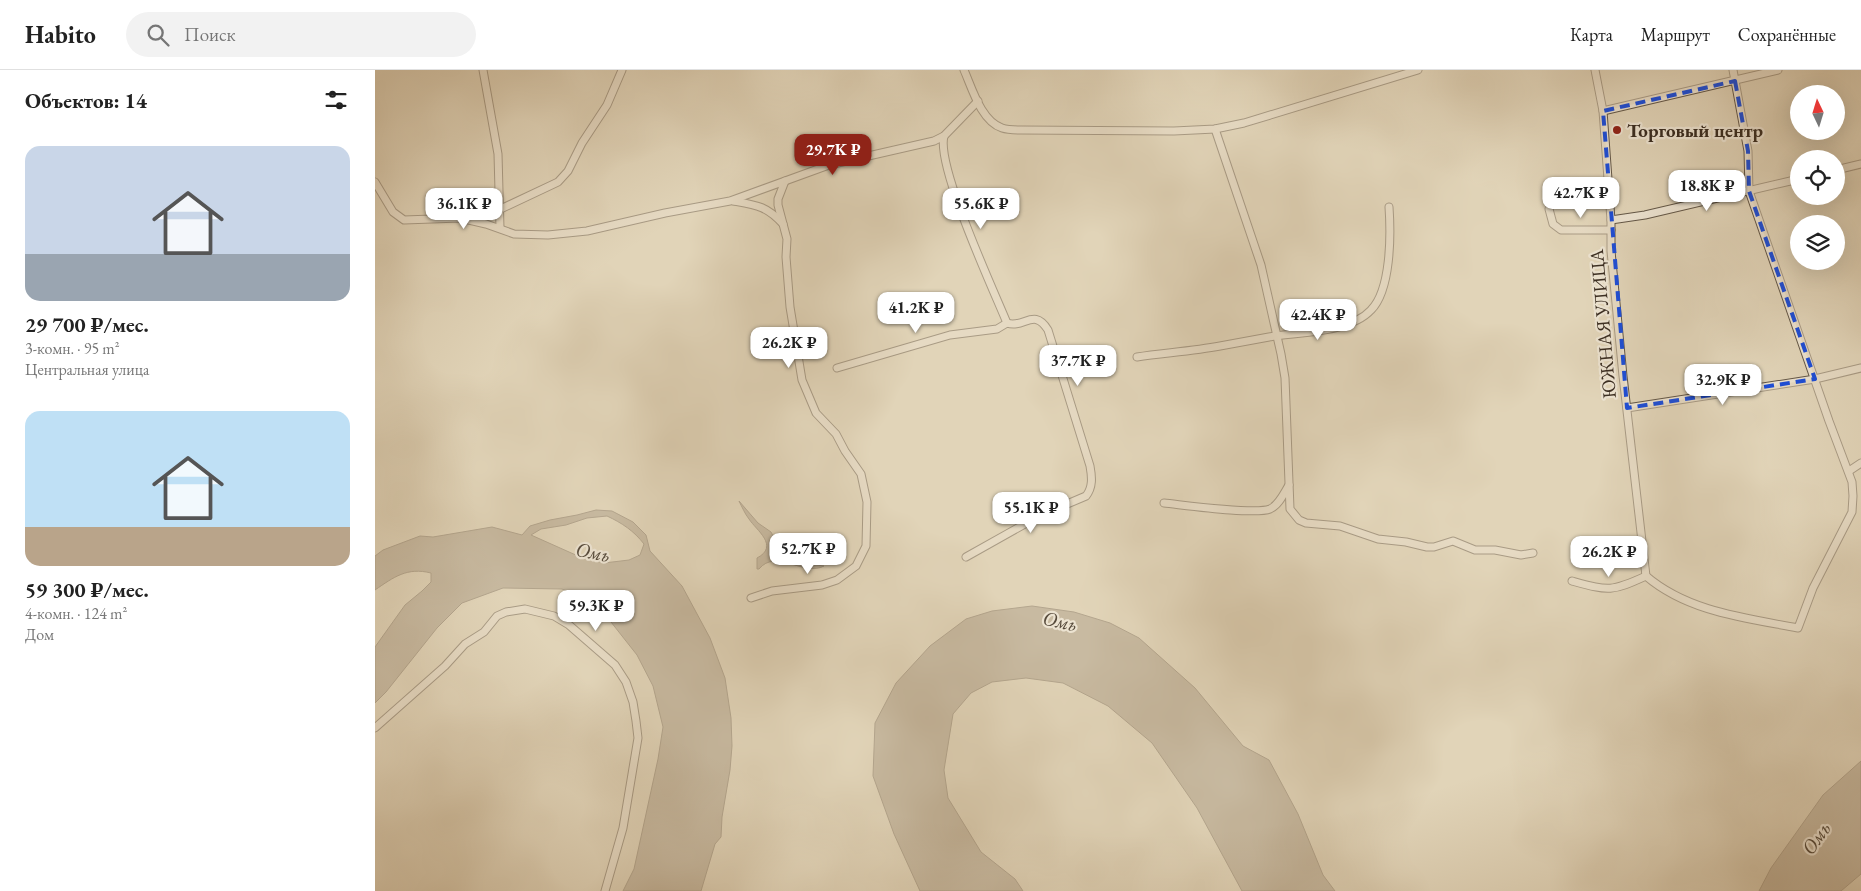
<!DOCTYPE html>
<html lang="ru">
<head>
<meta charset="utf-8">
<style>
	body { margin:0; font-family:"EB Garamond",serif; background:#f2f2f2; color:#222; height:100vh; display:flex; flex-direction:column; font-size:19px; white-space:nowrap }
	* { box-sizing:border-box; margin:0 }
	p { font-size:16px; color:#767676 }
	.icon { flex:none; width:28px; height:28px; fill:none; stroke:currentColor; stroke-width:2; stroke-linecap:round; stroke-linejoin:round }
	.map { position:relative; flex:1; overflow:hidden }
	.details { display:flex; flex-direction:column; background:#fff; width:375px }
	.details>* { flex:none }
	.needle { width:32px; rotate:356deg }
	.controls { position:absolute; left:1415px; top:15px; display:grid; gap:10px }
	.controls a { display:grid; place-items:center; width:55px; height:55px; border-radius:50%; background:#fff; box-shadow:0 5px 20px #0002; font-size:25px }
	.price { position:absolute; translate:-50% -42px; padding:0 11px; border-radius:10px; background:#fff; color:#222; font-size:16px; line-height:32px; filter:drop-shadow(0 1px 2px #0008) }
	.price::after { content:''; position:absolute; left:50%; top:30px; width:15px; height:11px; margin-left:-8px; background:inherit; clip-path:polygon(0 0,100% 0,50% 100%) }
	.price.on { background:#8f2418; color:#fff }
	ul { padding:0; list-style:none }
	li { display:grid; align-content:center; gap:10px; height:265px; padding:0 25px }
	li span { display:grid; place-items:center; height:155px; border-radius:15px; color:#555 }
	li>.icon { margin-inline-start:auto }
	span .icon { width:90px; height:90px; fill:#fffc; stroke-width:1 }
	li b { font-size:21px }
	h2 { display:flex; justify-content:space-between; align-items:center; height:60px; padding:0 25px; font-size:21px }
	header { display:flex; align-items:center; gap:30px; box-sizing:border-box; height:70px; padding:0 25px; background:#fff; border-bottom:1px solid #e0e0e0 }
	header strong { font-size:24px }
	nav { display:flex; gap:28px; margin-inline-start:auto; font-size:18px }
	.search { width:350px; height:45px; background:#f2f2f2; display:flex; align-items:center; gap:12px; box-sizing:border-box; padding:0 18px; border-radius:28px; color:#767676; font-size:19px }
	main { display:flex; flex:1; min-height:0 }
	.map>svg:first-child { display:block }
	.water { fill:#a99c85; stroke:#7d705d; fill-rule:evenodd }
	.lines { fill:none; stroke-linecap:round; stroke-linejoin:round }
	.minor-casing { stroke:#645848; stroke-width:9 }
	.minor { stroke:#ece3d1; stroke-width:7 }
	.marked { fill:none; stroke:#1d4ed8; stroke-width:4; stroke-dasharray:10 6; stroke-linejoin:round }
	.poi-dot { fill:#8f2418; stroke:#ece3d1; stroke-width:2 }
	.labels { text-anchor:middle; dominant-baseline:central; stroke-width:4.5; stroke-linejoin:round; paint-order:stroke }
	.poi-label { font-size:19px; font-weight:bold; fill:#3b2e22; stroke:#ece3d1; text-anchor:start }
	.street-label { font-size:19px; fill:#3b2e22; stroke:#ece3d1 }
	.water-label { font-size:20px; font-style:italic; fill:#564a3b; stroke:#ece3d1 }
</style>
</head>
<body>
<header>
<strong>Habito</strong>
<div class="search"><svg class="icon" aria-label="search" viewBox="0 0 24 24"><circle cx="10" cy="10" r="6"/><path d="M15 15l6 6"/></svg>Поиск</div>
<nav><a>Карта</a><a>Маршрут</a><a>Сохранённые</a></nav>
</header>
<main>
<section class="details">
<h2>Объектов: 14<svg class="icon" aria-label="filters" viewBox="0 0 24 24"><path d="M4 7h16M4 17h16"/><circle cx="9" cy="7" r="2"/><circle cx="15" cy="17" r="2"/></svg></h2>
<ul>
<li><span style="background:linear-gradient(#c9d6e8 70%,#9aa5b1 0)"><svg class="icon" aria-label="home" viewBox="0 0 24 24"><path d="M3 11l9-7 9 7M6 9v11h12V9"/></svg></span><div><b>29 700 ₽/мес.</b><p>3-комн. · 95 m²</p><p>Центральная улица</p></div></li>
<li><span style="background:linear-gradient(#bfe0f5 75%,#b9a48a 0)"><svg class="icon" aria-label="home" viewBox="0 0 24 24"><path d="M3 11l9-7 9 7M6 9v11h12V9"/></svg></span><div><b>59 300 ₽/мес.</b><p>4-комн. · 124 m²</p><p>Дом</p></div></li>
</ul>
</section>
<div class="map">
<svg width="1486" height="821" viewBox="0 0 1486 821">
	<rect width="100%" height="100%" fill="#e1d4b8"/>
	<filter id="stains"><feTurbulence type="fractalNoise" baseFrequency=".004" numOctaves="4"/><feColorMatrix values="0 0 0 0 .2 0 0 0 0 .09 0 0 0 0 .02 0 0 0 .5 -.17"/></filter>
	<radialGradient id="worn" r=".72"><stop offset=".6" stop-color="#630" stop-opacity="0"/><stop offset="1" stop-color="#630" stop-opacity=".3"/></radialGradient>
	<g class="water">
		<path d="M364,431l19,22 13,9 3,6 -1,12c6,5 16,7 23,5l13,9 15,2c-20,11 -48,-18 -65,3h-2v-11c23,-12 -1,-28 -8,-39 -4,-5 -7,-12 -10,-18z"/>
		<path d="M221,440l16,1 21,11 13,13 4,16 32,35 28,52 15,40 6,40 1,28 -2,24 -8,47 -1,20 -6,7 -14,47h-78l11,-22 24,-110 5,-32 -10,-41 -16,-31 -41,-52 -34,-14 -59,-1 -41,15 -25,25 -51,64 -11,11v-56l30,-42 17,-14 9,-9v-9c-24,-6 -37,4 -56,17v-34l8,-6 37,-14 13,1 59,-10 30,8 8,-9 20,-6 27,-5zM232,446c15,7 27,15 37,28l-4,11 -11,5 -25,3 -26,-7 -47,-21 10,-6 25,-4 21,-7z"/>
		<polygon points="657,536 699,542 735,553 764,568 820,618 868,676 894,690 923,744 948,805 960,821 867,821 822,738 777,673 733,636 688,613 651,608 617,612 596,623 578,644 569,700 573,728 606,782 640,809 648,821 545,821 519,764 498,706 500,653 521,613 555,576 591,549 617,541"/>
		<polygon points="1486,691 1486,804 1466,821 1384,821 1396,798 1448,725"/>
	</g>
	<g class="lines">
		<defs>
			<g id="minor">
				<polyline points="108,0 123,84 125,158"/>
				<path d="M589,0c8,18 17,51 38,58 6,2 12,2 19,2l153,1 41,-2 29,-6 174,-53"/>
				<polyline points="1220,0 1228,41 1236,150 1236,181 1248,306 1271,506"/>
				<polyline points="1228,41 1403,0"/>
				<polyline points="840,59 886,195 906,284 910,308 915,439 924,450 931,453 965,456 1003,469 1031,472 1052,477 1059,477 1078,471 1100,480 1120,480 1146,485 1158,483"/>
				<path d="M569,66c-8,30 49,153 63,187"/>
				<polyline points="1461,100 1486,94"/>
				<polyline points="0,112 18,142 29,150 85,148 111,154 139,164 173,165 212,161 290,143 355,131 454,95 559,71 569,66 603,31"/>
				<path d="M358,131c23,4 34,5 50,23"/>
				<polyline points="1174,139 1178,154 1186,160 1236,160"/>
				<polyline points="95,147 115,144 183,112 193,101 207,73 232,35 247,0"/>
				<polyline points="1236,150 1270,145 1424,109"/>
				<path d="M762,287c27,-4 56,-6 83,-11 16,-3 33,-6 49,-9 29,-5 81,-4 102,-27 20,-20 20,-75 18,-103"/>
				<polyline points="462,298 575,265 622,259 632,253"/>
				<polyline points="1252,338 1440,309 1486,298"/>
				<polyline points="1474,401 1486,393"/>
				<path d="M789,433c20,2 91,12 106,6 9,-4 14,-16 19,-24"/>
				<path d="M591,487l73,-41 47,-20c7,-9 6,-19 4,-30l-42,-136c-14,-23 -24,-1 -41,-7"/>
				<path d="M1271,506c42,36 100,42 152,52l15,-40 39,-76 1,-16 -1,-14 -23,-61 -80,-230 -1,-40 -15,-81"/>
				<path d="M1197,511c37,10 39,11 74,-5"/>
				<polyline points="376,528 397,521 447,515 462,510 481,496 491,476 492,432 486,404 470,381 461,364 441,343 427,310 415,237 411,187 412,169 403,135 403,129 410,111"/>
				<polyline points="0,658 70,596 90,574 109,562 122,546 131,542 150,539 179,546 194,555 240,595 251,612 258,632 261,651 263,668 248,758 230,821"/>
			</g>
		</defs>
		<use href="#minor" class="minor-casing"/>
		<use href="#minor" class="minor"/>
	</g>
	<path d="M0 0H1486V821H0ZM1360,11l13,70 1,40 66,188 -188,29 -24,-297z" fill="#e1d4b8" fill-opacity=".55" fill-rule="evenodd"/>
	<path class="marked" d="M1360,11l13,70 1,40 66,188 -188,29 -24,-297z"/>
	<circle class="poi-dot" cx="1242" cy="60" r="5"/>
	<g class="labels">
		<g class="poi-label">
			<text x="1252" y="60">Торговый центр</text>
		</g>
		<g class="street-label">
			<text transform="translate(1228 254) rotate(-95)">ЮЖНАЯ УЛИЦА</text>
		</g>
		<g class="water-label">
			<text transform="translate(218 482) rotate(11)">Омь</text>
			<text transform="translate(685 551) rotate(12)">Омь</text>
			<text transform="translate(1441 768) rotate(-55)">Омь</text>
		</g>
	</g>
	<rect width="100%" height="100%" filter="url(#stains)"/>
	<rect width="100%" height="100%" fill="url(#worn)"/>
</svg>
<div class="controls">
<a><svg class="needle" viewBox="-14 -14 28 28"><path d="M0-13l5 13h-10z" fill="#e53935"/><path d="M0 13l5-13h-10z" fill="#767676"/></svg></a>
<a><svg class="icon" aria-label="locate" viewBox="0 0 24 24"><circle cx="12" cy="12" r="6"/><path d="M12 2v4M12 18v4M2 12h4M18 12h4"/></svg></a>
<a><svg class="icon" aria-label="layers" viewBox="0 0 24 24"><path d="M12 4l9 5-9 5-9-5zM3 14l9 5 9-5"/></svg></a>
</div>
<b class="price on" style="left:458px;top:106px">29.7K ₽</b>
<b class="price" style="left:1332px;top:142px">18.8K ₽</b>
<b class="price" style="left:1206px;top:149px">42.7K ₽</b>
<b class="price" style="left:89px;top:160px">36.1K ₽</b>
<b class="price" style="left:606px;top:160px">55.6K ₽</b>
<b class="price" style="left:541px;top:264px">41.2K ₽</b>
<b class="price" style="left:943px;top:271px">42.4K ₽</b>
<b class="price" style="left:414px;top:299px">26.2K ₽</b>
<b class="price" style="left:703px;top:317px">37.7K ₽</b>
<b class="price" style="left:1348px;top:336px">32.9K ₽</b>
<b class="price" style="left:656px;top:464px">55.1K ₽</b>
<b class="price" style="left:433px;top:505px">52.7K ₽</b>
<b class="price" style="left:1234px;top:508px">26.2K ₽</b>
<b class="price" style="left:221px;top:562px">59.3K ₽</b>
</div>
</main>
</body>
</html>
